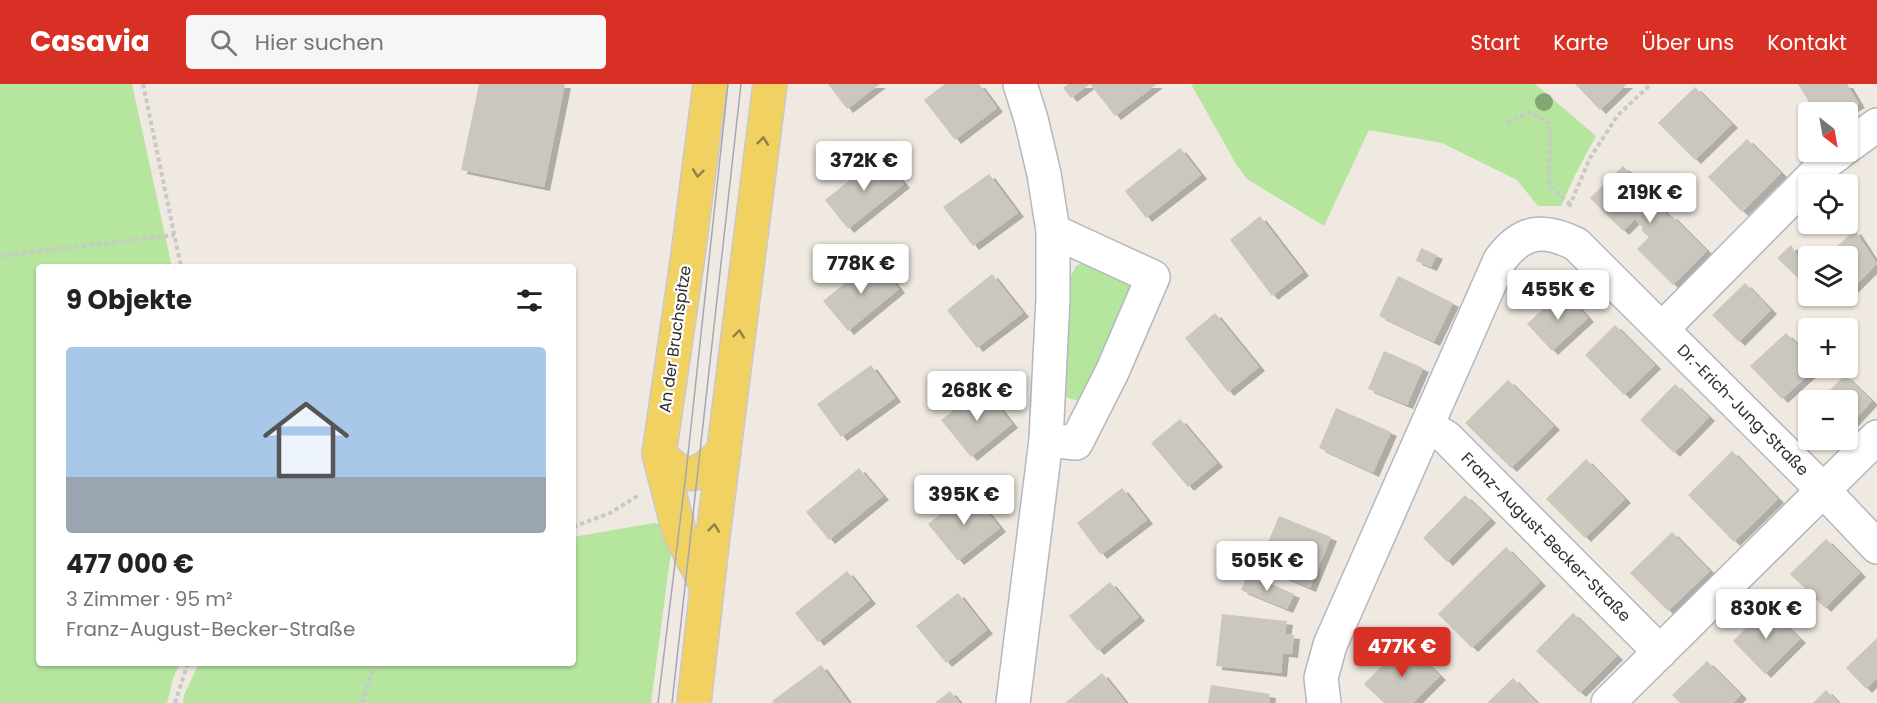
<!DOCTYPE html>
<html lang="de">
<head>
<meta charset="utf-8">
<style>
	body { margin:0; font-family:Poppins,sans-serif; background:#f6f6f6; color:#222; height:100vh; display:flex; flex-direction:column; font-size:22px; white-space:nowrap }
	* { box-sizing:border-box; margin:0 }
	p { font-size:20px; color:#767676 }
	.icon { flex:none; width:33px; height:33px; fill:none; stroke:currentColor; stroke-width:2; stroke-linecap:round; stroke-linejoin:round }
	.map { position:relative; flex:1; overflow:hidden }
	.details { position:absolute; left:36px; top:180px; width:540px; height:402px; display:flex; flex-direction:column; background:#fff; border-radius:6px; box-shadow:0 2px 4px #0004 }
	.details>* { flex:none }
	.needle { width:39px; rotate:149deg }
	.controls { position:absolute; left:1798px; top:18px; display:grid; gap:12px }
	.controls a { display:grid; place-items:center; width:60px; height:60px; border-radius:6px; background:#fff; box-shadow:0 2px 4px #0004; font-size:30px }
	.price { position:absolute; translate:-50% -51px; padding:0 14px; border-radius:6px; background:#fff; color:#222; font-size:20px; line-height:39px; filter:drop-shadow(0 2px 3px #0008) }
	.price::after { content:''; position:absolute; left:50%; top:36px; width:18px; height:14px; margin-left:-9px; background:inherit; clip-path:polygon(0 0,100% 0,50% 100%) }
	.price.on { background:#d93025; color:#fff }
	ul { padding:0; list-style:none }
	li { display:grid; align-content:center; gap:12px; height:318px; padding:0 30px }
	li+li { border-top:2px solid #e0e0e0 }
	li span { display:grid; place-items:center; height:186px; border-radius:6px; color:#555 }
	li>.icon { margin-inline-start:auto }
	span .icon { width:108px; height:108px; fill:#fffc; stroke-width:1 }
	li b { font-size:26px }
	h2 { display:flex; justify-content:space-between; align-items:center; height:72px; padding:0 30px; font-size:26px }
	header { display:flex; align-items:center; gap:36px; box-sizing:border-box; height:84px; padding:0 30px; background:#d93025; color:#fff }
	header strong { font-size:28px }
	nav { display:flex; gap:33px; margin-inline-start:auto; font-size:21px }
	.search { width:420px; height:54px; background:#f6f6f6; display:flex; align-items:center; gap:15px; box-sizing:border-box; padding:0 21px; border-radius:6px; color:#767676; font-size:22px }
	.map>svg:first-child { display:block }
	.green { fill:#b6e59e }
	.building { fill:#cbc7bf; filter:url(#shadow) }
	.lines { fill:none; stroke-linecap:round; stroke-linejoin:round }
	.minor-casing { stroke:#b4b7c1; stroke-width:36 }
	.major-casing { stroke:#c9c9c9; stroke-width:36 }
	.path { stroke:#c9c9c9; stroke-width:4; stroke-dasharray:4.5 3; stroke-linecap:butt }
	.minor { stroke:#fff; stroke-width:33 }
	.major { stroke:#f2d163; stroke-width:33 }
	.tram { stroke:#a3a6b8; stroke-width:1.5 }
	.tree { fill:#84a574 }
	.oneway { stroke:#908048 }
	.labels { text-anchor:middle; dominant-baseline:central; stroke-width:4.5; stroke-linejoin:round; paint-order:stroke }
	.street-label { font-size:16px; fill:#2e2e2e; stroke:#fff }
</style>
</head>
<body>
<header>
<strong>Casavia</strong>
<div class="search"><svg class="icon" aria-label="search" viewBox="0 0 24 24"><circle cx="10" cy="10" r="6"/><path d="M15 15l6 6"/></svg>Hier suchen</div>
<nav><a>Start</a><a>Karte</a><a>Über uns</a><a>Kontakt</a></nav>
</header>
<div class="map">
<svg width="1877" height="619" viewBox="0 0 1877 619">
	<defs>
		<filter id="shadow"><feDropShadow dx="6" dy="4" stdDeviation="0" flood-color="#0004"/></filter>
	</defs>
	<rect width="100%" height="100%" fill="#efe9e1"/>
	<g class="green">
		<polygon points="0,0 132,0 172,183 39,183 39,579 181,579 174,591 167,619 0,619"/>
		<polygon points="1191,0 1535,0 1596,52 1576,89 1561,122 1538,122 1517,96 1442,59 1369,46 1324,142 1247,95 1236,80"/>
		<path d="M1084,178l49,22 -50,116c-8,1 -15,-1 -20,-7l5,-111 8,-16z"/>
		<polygon points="654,439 661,440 672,460 651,619 183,619 184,611 199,579 573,579 573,453"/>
	</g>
	<g class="building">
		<polygon points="479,0 565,0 544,103 461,86"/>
		<polygon points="828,0 880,0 847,25"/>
		<polygon points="945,0 979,0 997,24 955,56 924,16"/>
		<polygon points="1068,0 1157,0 1115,32 1090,0 1071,14 1063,4"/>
		<polygon points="1575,0 1627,0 1600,26"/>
		<polygon points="1798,0 1847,0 1859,20 1844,28 1815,28"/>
		<polygon points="1695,3 1732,40 1695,76 1658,39"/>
		<polygon points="1747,55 1781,89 1742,128 1708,93"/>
		<polygon points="1180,64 1201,91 1146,134 1125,107"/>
		<polygon points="880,72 904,100 848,145 825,116"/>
		<polygon points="1623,82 1655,115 1664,105 1673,114 1662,125 1669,133 1671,131 1707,167 1673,201 1637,165 1649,153 1641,146 1643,144 1635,135 1623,147 1590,114"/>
		<polygon points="989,90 1018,129 973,162 943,123"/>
		<polygon points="1260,132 1303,188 1272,212 1230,156"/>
		<polygon points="1855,146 1877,180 1848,209 1848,172 1826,172"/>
		<polygon points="1791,161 1809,192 1809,196 1804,200 1777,174"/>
		<polygon points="1421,164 1437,171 1431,183 1416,177"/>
		<polygon points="875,175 899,205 848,247 823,217"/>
		<polygon points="992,190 1023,229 977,264 947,226"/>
		<polygon points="1398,192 1453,219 1434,258 1379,232"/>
		<polygon points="1745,199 1771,226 1739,258 1712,231"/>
		<polygon points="1563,206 1588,234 1552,267 1527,240"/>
		<polygon points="1215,229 1259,283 1228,308 1185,254"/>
		<polygon points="1615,241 1655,281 1624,311 1585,271"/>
		<polygon points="1786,249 1809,273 1809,284 1816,284 1782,315 1750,282"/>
		<polygon points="1384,267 1423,284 1407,321 1368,305"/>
		<polygon points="871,281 895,314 841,353 817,320"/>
		<polygon points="1845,291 1872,317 1848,343 1848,316 1820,316"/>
		<polygon points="1508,296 1554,342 1511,384 1465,339"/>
		<polygon points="1675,300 1709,333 1674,369 1640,336"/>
		<polygon points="983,303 1012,340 971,373 941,336"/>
		<polygon points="1336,324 1391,348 1373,389 1319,364"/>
		<polygon points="1180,335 1217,379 1188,403 1151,359"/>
		<polygon points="1732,367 1778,415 1734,458 1688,411"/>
		<polygon points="1586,375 1625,415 1585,454 1546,415"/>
		<polygon points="859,384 883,412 829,456 806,428"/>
		<polygon points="1122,404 1147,436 1101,471 1077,439"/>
		<polygon points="970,406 1000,444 958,477 928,440"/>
		<polygon points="1465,411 1490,435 1447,478 1423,454"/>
		<polygon points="1279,432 1331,453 1310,504 1258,482"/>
		<polygon points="1672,448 1710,487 1668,527 1630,489"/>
		<polygon points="1826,455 1860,489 1825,524 1790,490"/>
		<polygon points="1506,463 1540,498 1472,564 1438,530"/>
		<polygon points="847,487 870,516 818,558 795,529"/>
		<polygon points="1248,490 1294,510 1287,525 1241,506"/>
		<polygon points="1110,498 1139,533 1098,567 1069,532"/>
		<polygon points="958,509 987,546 946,579 916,542"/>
		<polygon points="1767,523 1800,555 1765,590 1733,557"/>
		<polygon points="1573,529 1617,572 1580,609 1536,567"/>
		<polygon points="1222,530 1287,537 1285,550 1294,551 1292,570 1283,569 1281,589 1216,582"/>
		<polygon points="1877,554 1877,594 1866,605 1846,584"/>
		<polygon points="1405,558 1440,592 1413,619 1384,619 1364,600"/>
		<polygon points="1707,577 1741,611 1733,619 1680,619 1672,611"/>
		<polygon points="821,581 849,619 774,619 772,617"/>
		<polygon points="1102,589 1126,619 1065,619"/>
		<polygon points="1513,594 1537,619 1487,619"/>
		<polygon points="1211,601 1270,610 1269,619 1208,619"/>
		<polygon points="1826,606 1839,619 1813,619"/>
		<polygon points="950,607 960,619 935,619"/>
	</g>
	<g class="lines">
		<defs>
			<g id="minor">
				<polyline points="1848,62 1877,41"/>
				<polyline points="1662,245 1828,77 1840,68"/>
				<polyline points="1428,342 1446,353 1660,568"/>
				<polyline points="1046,356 1076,359 1112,288 1153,193 1053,147"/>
				<polyline points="1013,619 1046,356 1053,214 1053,147 1044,90 1031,35 1020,0"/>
				<path d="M1324,619l-3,-25 9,-33 170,-385c22,-30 43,-32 76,-16l248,247 53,56"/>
				<polyline points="1608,619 1877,353"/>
			</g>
			<g id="major">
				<path d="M659,370c28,29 39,24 65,-3"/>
				<polyline points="707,502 679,447 659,370 688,171 710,0"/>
				<polyline points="694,619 713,452 770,0"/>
			</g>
		</defs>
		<use href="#minor" class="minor-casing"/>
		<use href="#major" class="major-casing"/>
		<g class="path">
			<polyline points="143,0 181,183"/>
			<polyline points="1507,40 1529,28 1550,40 1549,102 1570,120"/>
			<polyline points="1569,123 1590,74 1618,31 1651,0"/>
			<polyline points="0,172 174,151"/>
			<polyline points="573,443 610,429 639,411"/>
			<polyline points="175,619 188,579"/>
			<polyline points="362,619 375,579"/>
		</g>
		<use href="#minor" class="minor"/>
		<use href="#major" class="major"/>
		<g class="tram">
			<polyline points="658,619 686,389 728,0"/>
			<polyline points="672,619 741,0"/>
		</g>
	</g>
	<circle class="tree" cx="1544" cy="18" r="9"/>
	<defs><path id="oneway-chevron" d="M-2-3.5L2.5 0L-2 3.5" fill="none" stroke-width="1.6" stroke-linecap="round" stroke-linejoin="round" transform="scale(1.5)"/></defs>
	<g class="oneway">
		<use href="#oneway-chevron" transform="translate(763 57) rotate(-83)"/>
		<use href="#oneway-chevron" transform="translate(698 89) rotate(97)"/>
		<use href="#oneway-chevron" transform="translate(739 250) rotate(-83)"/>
		<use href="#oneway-chevron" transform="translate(714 444) rotate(-83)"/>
	</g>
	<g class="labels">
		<g class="street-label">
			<text transform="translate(675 255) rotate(-82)">An der Bruchspitze</text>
			<text transform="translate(1743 326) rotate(45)">Dr.-Erich-Jung-Straße</text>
			<text transform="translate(1546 453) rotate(45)">Franz-August-Becker-Straße</text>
		</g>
	</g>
</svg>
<div class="controls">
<a><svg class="needle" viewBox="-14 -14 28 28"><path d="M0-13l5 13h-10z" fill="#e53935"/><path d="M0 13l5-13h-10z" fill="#767676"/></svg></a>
<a><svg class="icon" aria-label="locate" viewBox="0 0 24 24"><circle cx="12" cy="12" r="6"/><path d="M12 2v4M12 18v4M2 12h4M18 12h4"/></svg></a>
<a><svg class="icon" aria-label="layers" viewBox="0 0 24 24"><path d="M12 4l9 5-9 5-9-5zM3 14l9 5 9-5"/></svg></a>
<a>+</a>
<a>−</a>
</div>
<b class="price" style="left:864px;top:108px">372K €</b>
<b class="price" style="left:1650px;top:140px">219K €</b>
<b class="price" style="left:861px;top:211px">778K €</b>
<b class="price" style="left:1558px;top:237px">455K €</b>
<b class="price" style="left:977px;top:338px">268K €</b>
<b class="price" style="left:964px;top:442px">395K €</b>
<b class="price" style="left:1267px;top:508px">505K €</b>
<b class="price" style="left:1766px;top:556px">830K €</b>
<b class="price on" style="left:1402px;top:594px">477K €</b>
<section class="details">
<h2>9 Objekte<svg class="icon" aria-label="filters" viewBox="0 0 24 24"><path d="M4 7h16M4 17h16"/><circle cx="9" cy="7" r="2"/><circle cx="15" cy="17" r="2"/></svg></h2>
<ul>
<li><span style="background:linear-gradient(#a9c7e8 70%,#9aa5b1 0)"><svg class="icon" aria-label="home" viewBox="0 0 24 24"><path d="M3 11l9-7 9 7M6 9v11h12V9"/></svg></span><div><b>477 000 €</b><p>3 Zimmer · 95 m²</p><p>Franz-August-Becker-Straße</p></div></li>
</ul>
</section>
</div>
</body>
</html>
